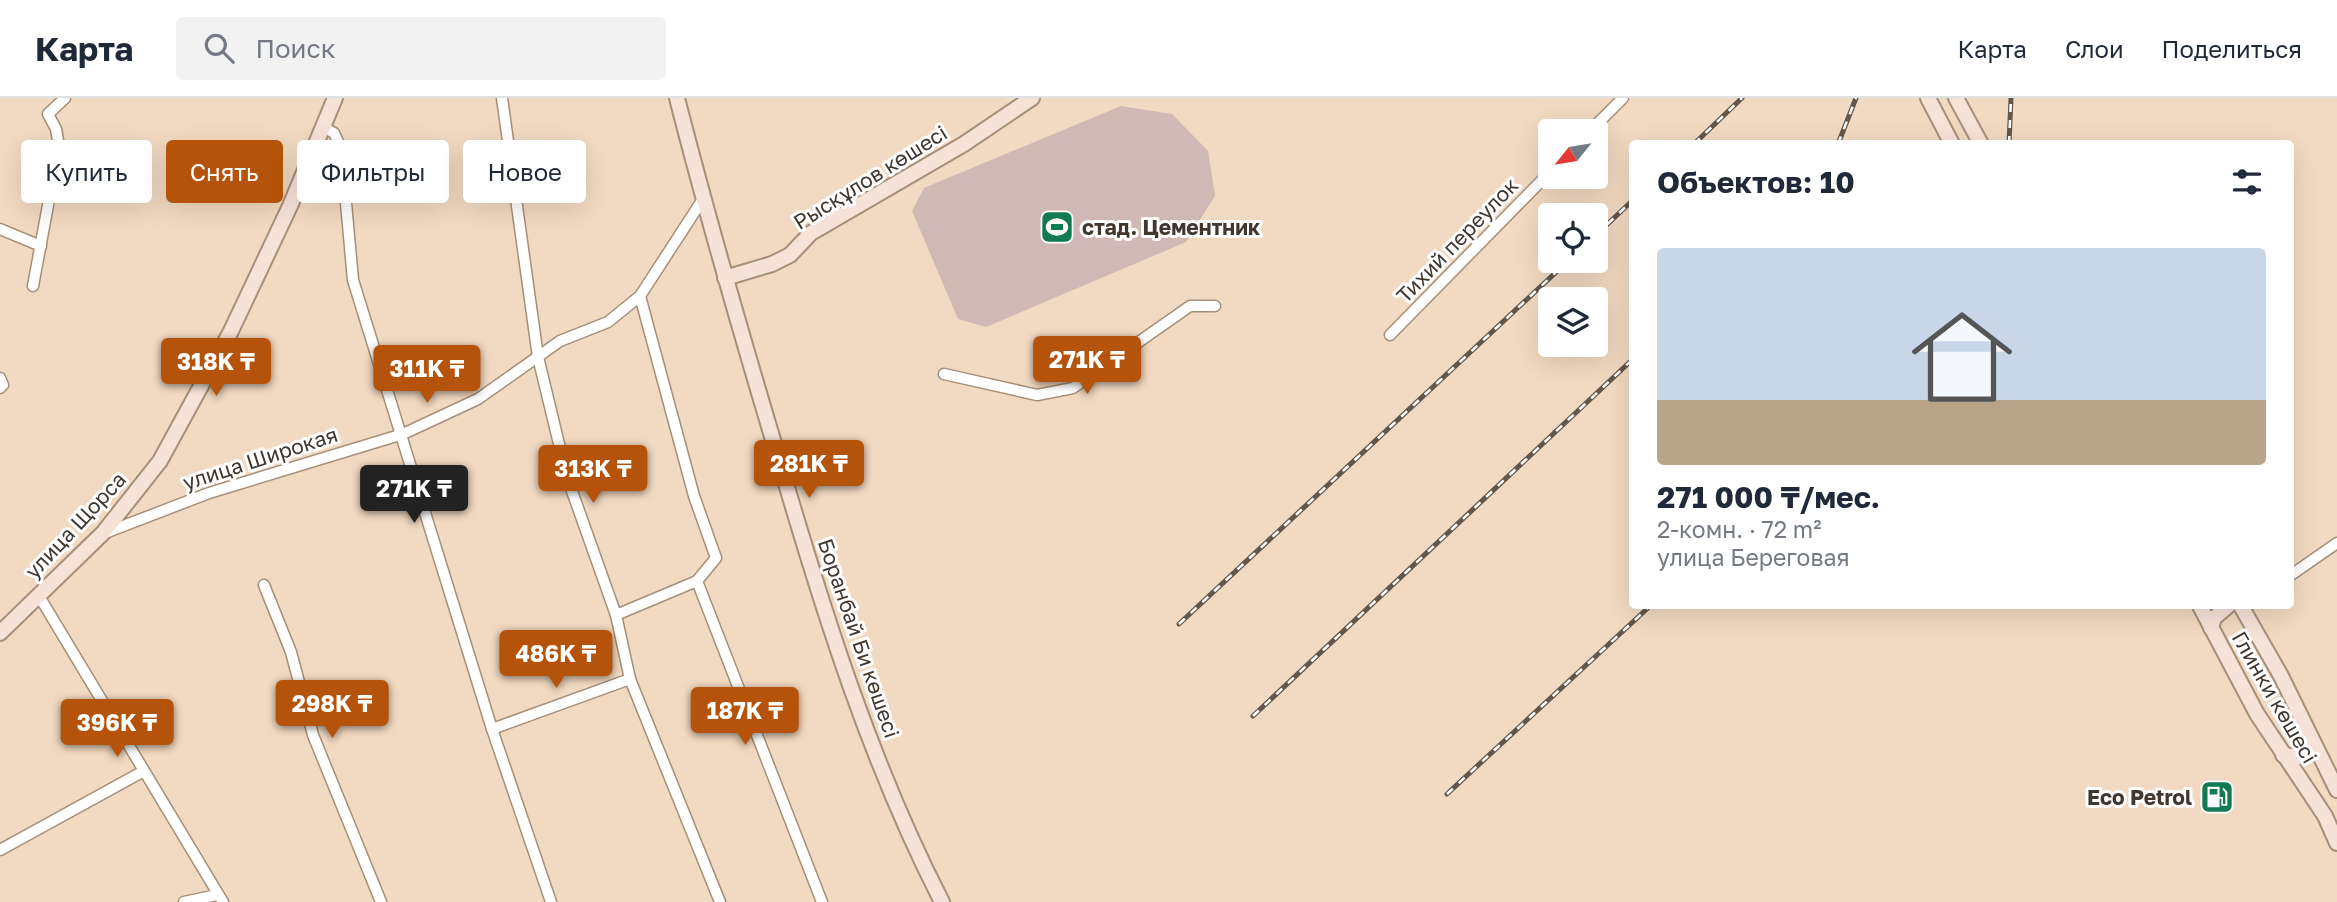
<!DOCTYPE html>
<html lang="ru">
<head>
<meta charset="utf-8">
<style>
	body { margin:0; font-family:"Golos Text",sans-serif; background:#f2f2f3; color:#1f2937; height:100vh; display:flex; flex-direction:column; font-size:26px; white-space:nowrap }
	* { box-sizing:border-box; margin:0 }
	p { font-size:23px; color:#747a83 }
	.icon { flex:none; width:38px; height:38px; fill:none; stroke:currentColor; stroke-width:2; stroke-linecap:round; stroke-linejoin:round }
	.map { position:relative; flex:1; overflow:hidden }
	.sheet { position:absolute; left:1629px; top:42px; width:665px; height:469px; display:flex; flex-direction:column; background:#fff; border-radius:7px; box-shadow:0 7px 28px #0002 }
	.sheet>* { flex:none }
	.top-card { position:absolute; left:21px; top:42px; width:665px; height:63px; display:flex; gap:14px }
	.needle { width:46px; rotate:240deg }
	.tools { position:absolute; left:1538px; top:21px; display:grid; gap:14px }
	.tools a { display:grid; place-items:center; width:70px; height:70px; border-radius:7px; background:#fff; box-shadow:0 7px 28px #0002; font-size:35px }
	.price { position:absolute; translate:-50% -60px; padding:0 16px; border-radius:7px; background:#b45309; color:#fff; font-size:23px; line-height:46px; filter:drop-shadow(0 2px 4px #0008) }
	.price::after { content:''; position:absolute; left:50%; top:42px; width:21px; height:16px; margin-left:-10px; background:inherit; clip-path:polygon(0 0,100% 0,50% 100%) }
	.price.on { background:#222; color:#fff }
	ul { padding:0; list-style:none }
	li { display:grid; align-content:center; gap:14px; height:371px; padding:0 28px }
	li+li { border-top:2px solid #e0e1e3 }
	li span { display:grid; place-items:center; height:217px; border-radius:7px; color:#555 }
	li>.icon { margin-inline-start:auto }
	span .icon { width:126px; height:126px; fill:#fffc; stroke-width:1 }
	li b { font-size:30px }
	h2 { display:flex; justify-content:space-between; align-items:center; height:84px; padding:0 28px; font-size:30px }
	.pill { padding:0 24px; border-radius:7px; background:#fff; box-shadow:0 7px 28px #0002; font-size:24px; line-height:63px }
	.pill.on { background:#b45309; color:#fff }
	header { display:flex; align-items:center; gap:42px; box-sizing:border-box; height:98px; padding:0 35px; background:#fff; border-bottom:2px solid #e0e1e3 }
	header strong { font-size:33px }
	nav { display:flex; gap:38px; margin-inline-start:auto; font-size:24px }
	.search { width:490px; height:63px; background:#f2f2f3; display:flex; align-items:center; gap:18px; box-sizing:border-box; padding:0 24px; border-radius:7px; color:#747a83; font-size:26px }
	.map>svg:first-child { display:block }
	.green { fill:#d0b8b4 }
	.lines { fill:none; stroke-linecap:round; stroke-linejoin:round }
	.street-casing { stroke:#a68f78; stroke-width:13 }
	.secondary-casing { stroke:#a68f78; stroke-width:18 }
	.street { stroke:#fff; stroke-width:10 }
	.secondary { stroke:#f7e2d7; stroke-width:14 }
	.rail-casing { stroke:#63564a; stroke-width:5 }
	.rail { stroke:#fff; stroke-width:2.5; stroke-dasharray:8; stroke-linecap:butt }
	.labels { text-anchor:middle; dominant-baseline:central; stroke-width:6; stroke-linejoin:round; paint-order:stroke }
	.street-label { font-size:21px; fill:#41372e; stroke:#fff }
	.poi-label { font-size:21px; font-weight:bold; fill:#41372e; stroke:#fff; text-anchor:start }
</style>
</head>
<body>
<header>
<strong>Карта</strong>
<div class="search"><svg class="icon" aria-label="search" viewBox="0 0 24 24"><circle cx="10" cy="10" r="6"/><path d="M15 15l6 6"/></svg>Поиск</div>
<nav><a>Карта</a><a>Слои</a><a>Поделиться</a></nav>
</header>
<div class="map">
<svg width="2337" height="804" viewBox="0 0 2337 804">
	<rect width="100%" height="100%" fill="#f2d9c1"/>
	<polygon class="green" points="1121,8 1172,16 1208,53 1215,98 1186,144 986,229 958,221 912,113 924,90"/>
	<g class="lines">
		<defs>
			<g id="street">
				<polyline points="502,0 538,259 567,379 616,517 630,581 720,804"/>
				<polyline points="325,30 334,35 341,50 353,182 492,631 551,804"/>
				<polyline points="1590,33 1623,0"/>
				<polyline points="0,131 41,148"/>
				<polyline points="33,188 59,48 56,31 48,16 65,0"/>
				<polyline points="1390,237 1550,74"/>
				<polyline points="944,276 1037,297 1073,290 1190,208 1215,208"/>
				<polyline points="0,280 3,287 0,290"/>
				<polyline points="105,435 209,395 403,336 478,301 560,243 608,224 640,198 703,101"/>
				<polyline points="2291,477 2337,445"/>
				<polyline points="697,483 822,804"/>
				<polyline points="264,487 291,554 313,637 381,804"/>
				<polyline points="39,498 223,804"/>
				<polyline points="616,517 697,483 716,460 694,398 640,198"/>
				<polyline points="492,631 630,581"/>
				<polyline points="0,752 142,674"/>
				<polyline points="184,804 217,797"/>
			</g>
			<g id="secondary">
				<path d="M677,0c32,125 68,249 105,372 43,147 90,296 160,432"/>
				<polyline points="1928,0 1952,46"/>
				<polyline points="1956,0 1981,46"/>
				<polyline points="725,180 772,166 790,157 811,135 964,46 1032,0"/>
				<polyline points="2200,508 2257,616 2325,718 2337,745"/>
				<polyline points="2241,508 2281,578 2337,692"/>
				<polyline points="2211,530 2214,520 2228,508"/>
				<polyline points="0,535 103,435 160,363 231,233 290,108 335,0"/>
				<polyline points="2283,657 2298,659 2314,648"/>
			</g>
		</defs>
		<use href="#street" class="street-casing"/>
		<use href="#secondary" class="secondary-casing"/>
		<use href="#street" class="street"/>
		<use href="#secondary" class="secondary"/>
		<defs>
			<g id="rail">
				<polyline points="1694,46 1742,0"/>
				<polyline points="1838,46 1856,0"/>
				<polyline points="2009,46 2011,0"/>
				<polyline points="1596,137 1633,102"/>
				<polyline points="1179,526 1568,163"/>
				<polyline points="1253,618 1633,261"/>
				<polyline points="1447,696 1650,508"/>
			</g>
		</defs>
		<use href="#rail" class="rail-casing"/>
		<use href="#rail" class="rail"/>
	</g>
	<defs>
		<symbol id="stadium-square" viewBox="-11 -11 22 22"><rect x="-9" y="-9" width="18" height="18" rx="4" fill="#117a53" stroke="#fff"/><path d="M0-5a6.5 5 0 1 0 0 10a6.5 5 0 1 0 0-10ZM-3.5-1.8h7v3.6h-7Z" fill="#fff"/></symbol>
		<symbol id="fuel-square" viewBox="-11 -11 22 22"><rect x="-9" y="-9" width="18" height="18" rx="4" fill="#117a53" stroke="#fff"/><path d="M-5.5-6h7V0h2V4h1.3V-2.5L3-4.5l.8-.8L6-3V5H2.5V1h-1V6h-7ZM-4.2-4.7v3.2H.2V-4.7Z" fill="#fff"/></symbol>
	</defs>
	<g fill-rule="evenodd">
		<use href="#stadium-square" x="1038" y="110" width="38" height="38"/>
		<use href="#fuel-square" x="2198" y="680" width="38" height="38"/>
	</g>
	<g class="labels">
		<g class="street-label">
			<text transform="translate(870 79) rotate(-32)">Рысқұлов көшесі</text>
			<text transform="translate(1457 142) rotate(-46)">Тихий переулок</text>
			<text transform="translate(260 360) rotate(-18)">улица Широкая</text>
			<text transform="translate(75 427) rotate(-47)">улица Щорса</text>
			<text transform="translate(859 540) rotate(71)">Боранбай Би көшесі</text>
			<text transform="translate(2275 599) rotate(60)">Глинки көшесі</text>
		</g>
		<g class="poi-label">
			<text x="1082" y="129">стад. Цементник</text>
			<text x="2192" y="699" text-anchor="end">Eco Petrol</text>
		</g>
	</g>
</svg>
<div class="tools">
<a><svg class="needle" viewBox="-14 -14 28 28"><path d="M0-13l5 13h-10z" fill="#e53935"/><path d="M0 13l5-13h-10z" fill="#747a83"/></svg></a>
<a><svg class="icon" aria-label="locate" viewBox="0 0 24 24"><circle cx="12" cy="12" r="6"/><path d="M12 2v4M12 18v4M2 12h4M18 12h4"/></svg></a>
<a><svg class="icon" aria-label="layers" viewBox="0 0 24 24"><path d="M12 4l9 5-9 5-9-5zM3 14l9 5 9-5"/></svg></a>
</div>
<b class="price" style="left:1087px;top:298px">271K ₸</b>
<b class="price" style="left:216px;top:300px">318K ₸</b>
<b class="price" style="left:427px;top:307px">311K ₸</b>
<b class="price" style="left:809px;top:402px">281K ₸</b>
<b class="price" style="left:593px;top:407px">313K ₸</b>
<b class="price on" style="left:414px;top:427px">271K ₸</b>
<b class="price" style="left:556px;top:592px">486K ₸</b>
<b class="price" style="left:332px;top:642px">298K ₸</b>
<b class="price" style="left:745px;top:649px">187K ₸</b>
<b class="price" style="left:117px;top:661px">396K ₸</b>
<div class="top-card">
<a class="pill">Купить</a>
<a class="pill on">Снять</a>
<a class="pill">Фильтры</a>
<a class="pill">Новое</a>
</div>
<section class="sheet">
<h2>Объектов: 10<svg class="icon" aria-label="filters" viewBox="0 0 24 24"><path d="M4 7h16M4 17h16"/><circle cx="9" cy="7" r="2"/><circle cx="15" cy="17" r="2"/></svg></h2>
<ul>
<li><span style="background:linear-gradient(#c9d6e8 70%,#b9a48a 0)"><svg class="icon" aria-label="home" viewBox="0 0 24 24"><path d="M3 11l9-7 9 7M6 9v11h12V9"/></svg></span><div><b>271 000 ₸/мес.</b><p>2-комн. · 72 m²</p><p>улица Береговая</p></div></li>
</ul>
</section>
</div>
</body>
</html>
